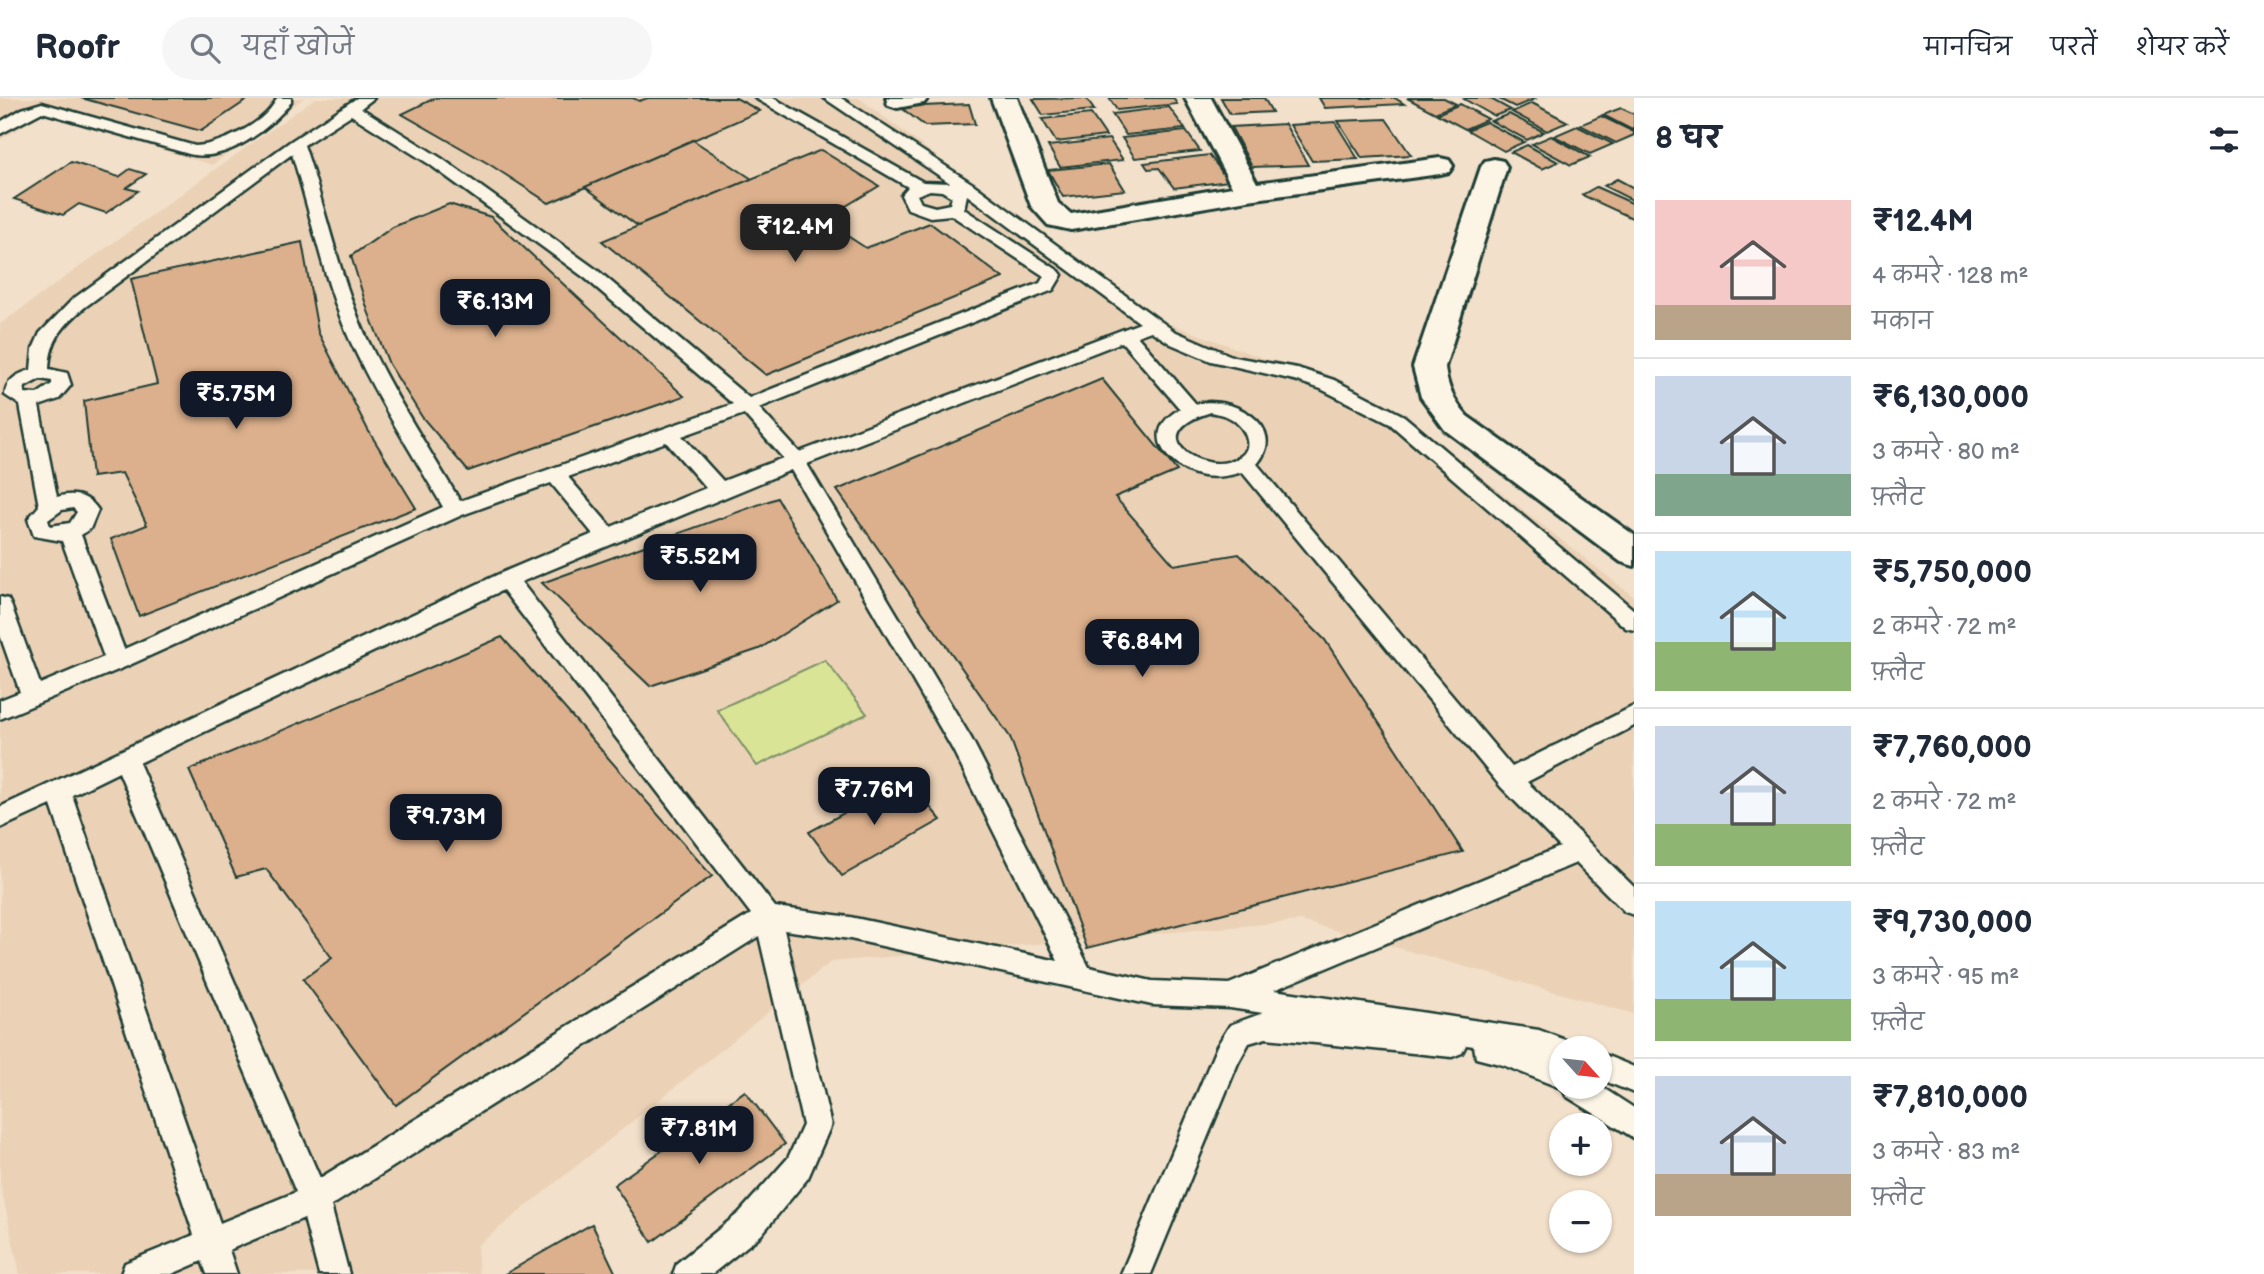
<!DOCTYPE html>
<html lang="hi">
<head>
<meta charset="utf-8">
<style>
	body { margin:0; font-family:"Balsamiq Sans","Playpen Sans Deva",sans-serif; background:#f6f6f7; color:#1f2937; height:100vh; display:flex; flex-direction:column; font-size:26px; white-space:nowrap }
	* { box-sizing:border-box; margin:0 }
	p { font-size:23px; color:#747a83 }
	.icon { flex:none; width:38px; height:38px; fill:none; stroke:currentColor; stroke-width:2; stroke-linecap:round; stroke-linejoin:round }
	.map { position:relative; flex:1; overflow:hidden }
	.side { display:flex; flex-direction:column; background:#fff; width:630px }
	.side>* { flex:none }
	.needle { width:46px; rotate:117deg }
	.controls { position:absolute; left:1549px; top:938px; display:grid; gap:14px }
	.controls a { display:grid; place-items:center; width:63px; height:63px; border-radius:50%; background:#fff; box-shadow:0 2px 5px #0004; font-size:35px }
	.price { position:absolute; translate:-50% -60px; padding:0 16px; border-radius:14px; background:#111827; color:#fff; font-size:23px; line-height:46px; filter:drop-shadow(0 2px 4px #0008) }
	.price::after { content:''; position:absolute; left:50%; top:42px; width:21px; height:16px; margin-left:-10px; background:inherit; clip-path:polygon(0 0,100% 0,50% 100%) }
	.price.on { background:#222; color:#fff }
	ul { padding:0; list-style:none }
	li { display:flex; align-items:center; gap:21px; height:175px; padding:0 21px }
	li+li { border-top:2px solid #e0e1e3 }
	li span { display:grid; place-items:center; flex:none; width:196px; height:140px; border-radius:0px; color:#555 }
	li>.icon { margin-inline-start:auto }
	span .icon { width:84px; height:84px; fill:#fffc; stroke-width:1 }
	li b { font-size:30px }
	h2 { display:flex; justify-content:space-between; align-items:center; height:84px; padding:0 21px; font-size:30px }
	header { display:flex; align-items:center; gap:42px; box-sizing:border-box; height:98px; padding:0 35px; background:#fff; border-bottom:2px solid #e0e1e3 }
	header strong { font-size:33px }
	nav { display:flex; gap:38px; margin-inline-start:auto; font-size:24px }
	.search { width:490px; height:63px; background:#f6f6f7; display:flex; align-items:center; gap:18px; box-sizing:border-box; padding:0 24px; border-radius:38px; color:#747a83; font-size:26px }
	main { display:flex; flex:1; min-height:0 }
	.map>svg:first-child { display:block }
	.built { fill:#ebd2b7 }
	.green { fill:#d9e497; stroke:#7c9066; stroke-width:2 }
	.building { fill:#dcb08c; stroke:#1f3d34; stroke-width:2 }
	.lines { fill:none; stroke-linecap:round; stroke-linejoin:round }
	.service-casing { stroke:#1f3d34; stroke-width:5 }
	.minor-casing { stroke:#1f3d34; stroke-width:6 }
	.service { fill:#fcf5e5; fill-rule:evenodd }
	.minor { fill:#fcf5e5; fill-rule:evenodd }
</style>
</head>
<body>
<header>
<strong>Roofr</strong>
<div class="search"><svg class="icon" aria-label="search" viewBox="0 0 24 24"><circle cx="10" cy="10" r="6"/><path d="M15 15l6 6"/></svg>यहाँ खोजें</div>
<nav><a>मानचित्र</a><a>परतें</a><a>शेयर करें</a></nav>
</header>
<main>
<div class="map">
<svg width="1634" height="1176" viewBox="0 0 1634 1176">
	<rect width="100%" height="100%" fill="#f2e0ca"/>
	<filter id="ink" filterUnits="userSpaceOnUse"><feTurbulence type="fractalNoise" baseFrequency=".0143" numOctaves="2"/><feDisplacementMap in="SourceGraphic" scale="14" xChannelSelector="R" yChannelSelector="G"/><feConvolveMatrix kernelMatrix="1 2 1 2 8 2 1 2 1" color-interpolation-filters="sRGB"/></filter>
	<g filter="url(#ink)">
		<g class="built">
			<polygon points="0,0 304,0 212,67 43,16 0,42"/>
			<polygon points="315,0 859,0 1149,218 1390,307 1634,499 1634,916 1301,823 831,864 477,1148 479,1176 20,1176 0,1086 0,226"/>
		</g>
		<polygon class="green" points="825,562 867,616 757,668 717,612"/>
		<g class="building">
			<polygon points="81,0 250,0 201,33"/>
			<polygon points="435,0 633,0 639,3 648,0 736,0 760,13 549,105 489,66 402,16"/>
			<polygon points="1086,0 1094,12 1043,17 1033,1"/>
			<polygon points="1109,0 1173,0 1177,6 1117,12"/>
			<polygon points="1221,0 1264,0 1272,14 1230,16"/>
			<polygon points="1319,0 1395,0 1404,6 1325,10"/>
			<polygon points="1407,0 1444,0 1456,6 1435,15"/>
			<polygon points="1467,0 1489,0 1511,12 1494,18 1464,1"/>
			<polygon points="1497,0 1532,0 1535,1 1515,9"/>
			<polygon points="1532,5 1568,24 1547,33 1512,14"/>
			<polygon points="969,6 975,26 925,28 900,9"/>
			<polygon points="1460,6 1488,21 1465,31 1437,16"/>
			<polygon points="1169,9 1185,31 1126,37 1112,16"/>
			<polygon points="1621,10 1634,16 1634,33 1603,17"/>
			<polygon points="1091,16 1106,38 1056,44 1042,21"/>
			<polygon points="1509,16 1544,34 1527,42 1491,23"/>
			<polygon points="1601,18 1634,34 1634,37 1616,45 1580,27"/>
			<polygon points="1386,21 1411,57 1362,60 1338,23"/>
			<polygon points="1335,24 1358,61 1312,63 1290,27"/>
			<polygon points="1486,24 1524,44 1504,53 1467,32"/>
			<polygon points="1285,26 1308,67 1252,69 1231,29"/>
			<polygon points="1577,28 1613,46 1590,56 1554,38"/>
			<polygon points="1186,33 1200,53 1135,60 1122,40"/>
			<polygon points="1551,38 1590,59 1571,67 1532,46"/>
			<polygon points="1109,41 1123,62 1060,69 1048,48"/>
			<polygon points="693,42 752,81 638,128 585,89"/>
			<polygon points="1527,47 1558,64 1542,71 1511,54"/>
			<polygon points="821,52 879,88 823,122 866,150 930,125 1003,180 766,277 602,143"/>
			<polygon points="1209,57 1229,83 1174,90 1159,70 1148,71 1144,65"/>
			<polygon points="71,64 119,79 130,71 146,76 126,90 138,93 106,115 79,106 63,117 14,101"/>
			<polygon points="1109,66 1125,92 1063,99 1048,72"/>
			<polygon points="1617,81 1634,90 1634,103 1604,88"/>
			<polygon points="1596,89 1634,106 1634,121 1582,97"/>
			<polygon points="449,106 491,119 684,298 468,373 422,319 389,266 368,213 351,158 393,129"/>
			<polygon points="302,144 318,234 368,332 416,410 139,518 111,441 147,427 122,375 92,379 84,303 157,286 131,181"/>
			<polygon points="1102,281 1177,373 1115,399 1174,467 1239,456 1325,542 1463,754 1087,850 1010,639 837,392"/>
			<polygon points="777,400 837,502 759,551 650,588 542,485"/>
			<polygon points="502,539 712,778 396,1007 303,881 332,860 266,771 236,779 189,672"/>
			<polygon points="906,681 941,722 842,778 809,734"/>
			<polygon points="745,993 785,1046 652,1144 614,1087"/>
			<polygon points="592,1126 616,1176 505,1176"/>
		</g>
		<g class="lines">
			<defs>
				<g id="service">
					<path d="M277,0h14v4c-21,27 -65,61 -102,52l-147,-42 -42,22v-12l22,-13 20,-6 153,43c25,-1 72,-23 82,-48z"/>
					<path d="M357,0h17l-13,10 80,50 156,112 152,128 291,-115 4,-7 -93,-61 -21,2 -22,-8 -7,-14 7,-8 -153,-89h18l150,84 27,1 -126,-85h17l132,86 201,147 60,26 63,11 37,12 70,36 230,194v20l-8,-2 -236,-204 -69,-35 -27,-9 -83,-19 -40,-17 -20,-13 -14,5 59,68c35,-10 94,22 61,60l255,303 122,-61v20l-107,56 107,105v28l-9,-3 -49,-49 -302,127 265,40 32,12 3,6h-13v39l39,-1 34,22v30l-68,-42 -3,-7 -60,-24 -27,-7 -2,-12 -8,-1 -4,8 -10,4 -186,-19 -17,5 -11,20 -87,211h-30l96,-228 13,-21 33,-12 -33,-5 -78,-3 -302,-66 -66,-9 47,195 -23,53 -47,57 -49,39h-39l4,-11 62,-50 49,-55 15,-33 -44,-189 -428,270 18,68h-30l-15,-56 -75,32 8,24h-30l-5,-13 -30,13h-51l4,-11 69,-28 -143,-430 -51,23v-21l499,-233 94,-40 -42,-51 -89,32 -337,152 -125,52v-19l20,-8 -20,-57v-38l8,2 3,6 29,79 64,-27 -42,-116 -28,-5 -6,-17 11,-13 -19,-101 -15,-10c1,-15 12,-21 26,-25l2,-21 7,-16 33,-34 218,-158zM351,17l78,49 156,114 148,126 -273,97c-29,-49 -61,-97 -86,-148 -33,-65 -46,-139 -70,-208zM292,56c21,66 33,137 64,199 25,53 58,103 87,154l-319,142 -43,-114 9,-6 8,-19c-10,-15 -24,-18 -41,-13l-18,-91 20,-7 12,-14 -4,-12 -18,-4c1,-30 15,-44 36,-62zM930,92l12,1 10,6 -2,7 -15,3 -14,-4 -4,-8zM967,97l173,128 -341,129 -40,-44 294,-118 9,-15 -3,-4 -95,-62zM1122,244l58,67c-42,23 -12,60 23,67 14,2 26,0 39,-4l259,315 59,60 -331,137 -77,-3 -63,-14 -118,-229 -164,-274zM40,281l12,2v3l-15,10 -13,-1 1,-6zM1211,314c7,2 15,3 21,7 13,9 24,29 6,39 -33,20 -101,-24 -27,-46zM744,316l39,44 -60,23 -41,-45zM666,344l40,46 -95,39 -43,-50zM791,372l162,280 105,211 -208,-44 -75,-10 -254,-325zM73,410l4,4 -7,11 -20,3 -2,-6 14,-10zM503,492l248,324 -431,264 -181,-415zM119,674l177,420 -76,31 -148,-428z"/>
					<polygon points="1600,955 1634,969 1634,995 1600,981"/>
				</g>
				<g id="minor">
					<polygon points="886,0 928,0 924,5 897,10 888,7"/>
					<polygon points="991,0 1017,0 1058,105 1071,116 1232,89 1185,0 1211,0 1257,85 1440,60 1449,62 1453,68 1449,74 1440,76 1248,102 1071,132 1048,127 1031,108"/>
					<path d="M1494,61l9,2 4,6 -62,200c2,20 9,34 22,49l167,119v31l-13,-4 -176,-132 -24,-33 -8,-30 68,-200 4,-6z"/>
				</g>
			</defs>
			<use href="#service" class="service-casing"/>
			<use href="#minor" class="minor-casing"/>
			<use href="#service" class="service"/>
			<use href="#minor" class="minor"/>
		</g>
	</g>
</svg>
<div class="controls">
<a><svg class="needle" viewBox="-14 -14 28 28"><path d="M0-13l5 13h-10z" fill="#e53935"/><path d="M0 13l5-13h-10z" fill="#747a83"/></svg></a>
<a>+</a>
<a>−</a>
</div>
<b class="price on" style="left:795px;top:166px">₹12.4M</b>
<b class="price" style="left:495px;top:241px">₹6.13M</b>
<b class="price" style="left:236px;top:333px">₹5.75M</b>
<b class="price" style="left:700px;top:496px">₹5.52M</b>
<b class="price" style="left:1142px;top:581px">₹6.84M</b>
<b class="price" style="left:874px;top:729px">₹7.76M</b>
<b class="price" style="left:446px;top:756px">₹9.73M</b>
<b class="price" style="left:699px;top:1068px">₹7.81M</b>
</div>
<section class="side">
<h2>8 घर<svg class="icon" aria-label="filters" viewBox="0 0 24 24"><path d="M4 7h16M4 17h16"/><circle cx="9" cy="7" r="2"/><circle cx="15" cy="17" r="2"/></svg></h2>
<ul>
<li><span style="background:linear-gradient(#f6c9c9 75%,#b9a48a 0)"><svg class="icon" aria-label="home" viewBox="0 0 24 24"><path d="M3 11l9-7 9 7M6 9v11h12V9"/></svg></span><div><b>₹12.4M</b><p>4 कमरे · 128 m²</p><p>मकान</p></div></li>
<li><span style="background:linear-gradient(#c9d6e8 70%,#7fa58c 0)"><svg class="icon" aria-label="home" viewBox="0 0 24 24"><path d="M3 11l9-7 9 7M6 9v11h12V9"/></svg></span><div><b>₹6,130,000</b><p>3 कमरे · 80 m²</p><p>फ़्लैट</p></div></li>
<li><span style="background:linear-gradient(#bfe0f5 65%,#8fb573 0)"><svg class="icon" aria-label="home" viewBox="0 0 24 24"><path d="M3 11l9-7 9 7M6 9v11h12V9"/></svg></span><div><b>₹5,750,000</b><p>2 कमरे · 72 m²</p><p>फ़्लैट</p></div></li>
<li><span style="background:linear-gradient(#c9d6e8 70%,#8fb573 0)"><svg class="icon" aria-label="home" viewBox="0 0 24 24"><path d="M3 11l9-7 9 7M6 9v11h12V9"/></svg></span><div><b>₹7,760,000</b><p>2 कमरे · 72 m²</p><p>फ़्लैट</p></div></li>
<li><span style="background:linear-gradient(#bfe0f5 70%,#8fb573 0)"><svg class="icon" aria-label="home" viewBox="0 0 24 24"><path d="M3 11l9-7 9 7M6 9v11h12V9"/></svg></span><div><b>₹9,730,000</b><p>3 कमरे · 95 m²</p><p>फ़्लैट</p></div></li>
<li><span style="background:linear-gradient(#c9d6e8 70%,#b9a48a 0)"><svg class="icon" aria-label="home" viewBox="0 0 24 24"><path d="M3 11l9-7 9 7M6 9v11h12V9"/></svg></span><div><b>₹7,810,000</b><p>3 कमरे · 83 m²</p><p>फ़्लैट</p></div></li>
</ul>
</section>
</main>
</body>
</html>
